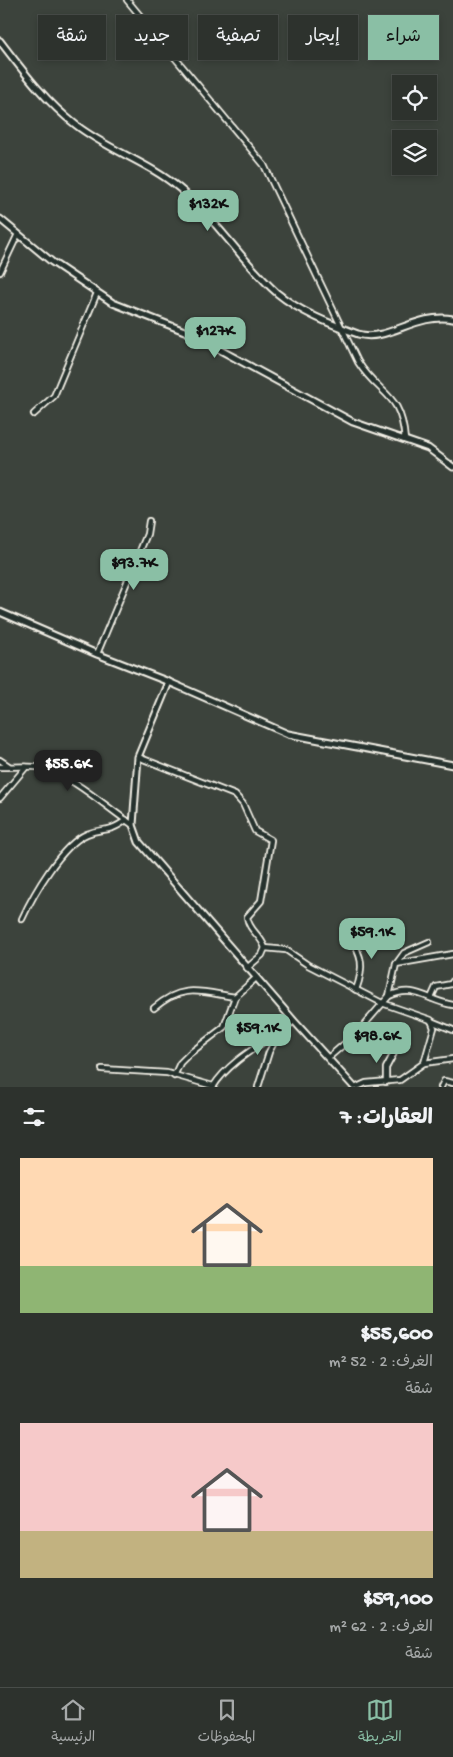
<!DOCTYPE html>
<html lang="ar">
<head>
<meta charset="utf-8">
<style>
	body { margin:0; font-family:"Gochi Hand","Playpen Sans Arabic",sans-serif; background:#353a35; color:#f1f3f6; direction:rtl; height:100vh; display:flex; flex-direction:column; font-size:19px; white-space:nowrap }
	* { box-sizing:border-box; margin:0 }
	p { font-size:16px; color:#a7aaaa }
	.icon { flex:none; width:28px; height:28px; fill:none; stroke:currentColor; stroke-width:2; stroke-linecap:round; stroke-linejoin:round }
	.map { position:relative; height:1087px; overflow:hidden; direction:ltr }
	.panel { display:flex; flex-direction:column; background:#2d322d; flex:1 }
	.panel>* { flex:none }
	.hud { position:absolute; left:15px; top:15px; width:424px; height:45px; direction:rtl; display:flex; gap:10px }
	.buttons { position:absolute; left:392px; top:75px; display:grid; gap:10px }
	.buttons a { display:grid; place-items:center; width:45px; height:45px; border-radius:0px; background:#2d322d; box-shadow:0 2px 8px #0003,0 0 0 1px #484d49; font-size:25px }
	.price { position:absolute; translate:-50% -42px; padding:0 11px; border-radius:10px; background:#8abfa5; color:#111; font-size:16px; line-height:32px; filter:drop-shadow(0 1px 2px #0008) }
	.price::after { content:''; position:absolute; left:50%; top:30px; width:15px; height:11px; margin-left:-8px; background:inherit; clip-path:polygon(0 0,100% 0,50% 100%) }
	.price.on { background:#222; color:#fff }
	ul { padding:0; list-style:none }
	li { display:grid; align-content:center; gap:10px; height:265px; padding:0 20px }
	li span { display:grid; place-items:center; height:155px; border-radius:0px; color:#555 }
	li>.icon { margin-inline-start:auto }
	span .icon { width:90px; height:90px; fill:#fffc; stroke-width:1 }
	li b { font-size:21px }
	h2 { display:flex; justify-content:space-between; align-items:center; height:60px; padding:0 20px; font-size:21px }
	.chip { padding:0 18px; border-radius:0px; background:#2d322d; box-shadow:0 2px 8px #0003,0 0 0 1px #484d49; font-size:18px; line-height:45px }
	.chip.on { background:#8abfa5; color:#111 }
	.dock { display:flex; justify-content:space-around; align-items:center; height:70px; border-top:1px solid #484d49; background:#2d322d; font-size:14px; color:#a7aaaa }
	.dock a { display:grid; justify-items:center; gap:2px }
	.dock .on { color:#8abfa5 }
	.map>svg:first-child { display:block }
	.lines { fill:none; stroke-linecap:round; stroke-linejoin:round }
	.minor-casing { stroke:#f4f1e8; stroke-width:8 }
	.tertiary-casing { stroke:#f4f1e8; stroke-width:9 }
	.minor { stroke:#26332d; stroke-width:4.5 }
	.tertiary { stroke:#26332d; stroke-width:5 }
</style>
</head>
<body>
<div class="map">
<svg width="453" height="1087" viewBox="0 0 453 1087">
	<rect width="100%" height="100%" fill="#3c433c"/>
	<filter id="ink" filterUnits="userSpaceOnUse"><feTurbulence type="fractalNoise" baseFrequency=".02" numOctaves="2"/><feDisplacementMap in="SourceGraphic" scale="10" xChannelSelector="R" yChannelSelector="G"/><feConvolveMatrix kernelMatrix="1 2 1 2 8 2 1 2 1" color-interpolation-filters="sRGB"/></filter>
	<g filter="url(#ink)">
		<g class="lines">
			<defs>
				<g id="minor">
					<path d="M127,0l137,165 94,197c22,35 43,29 47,78"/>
					<polyline points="0,272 18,234"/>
					<polyline points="34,414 54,396 97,293"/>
					<polyline points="97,654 147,534 149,521"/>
					<path d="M138,757l97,38 8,9 12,27 16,9 -10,61 -14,16c2,14 14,18 18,31l-3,7 -15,13"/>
					<polyline points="0,760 9,766"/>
					<path d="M0,767c14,0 29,-2 43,1 30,8 64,40 90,57"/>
					<polyline points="0,798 26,767"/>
					<path d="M22,919c11,-24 39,-74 65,-85 16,-7 21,0 39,-14"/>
					<path d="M349,934c13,23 16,31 7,56"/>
					<polyline points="265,948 286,950 308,965 382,1003 431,1020 434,1028 424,1063 400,1080 366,1083 357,1087"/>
					<polyline points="396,964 404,953 429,942"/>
					<path d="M389,996c27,-12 38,5 64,9"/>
					<polyline points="431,998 436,987 451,984 453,981"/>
					<path d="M154,1008c29,-25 47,-16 81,-11"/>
					<polyline points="431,1021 453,1030"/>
					<polyline points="328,1058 358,1032 389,996 396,964 453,954"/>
					<polyline points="424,1063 453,1059"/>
					<polyline points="102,1069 167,1073 213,1086"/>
					<polyline points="174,1076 180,1063 189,1054 224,1027 235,997 256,978"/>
					<polyline points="386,1082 386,1068 394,1053"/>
					<path d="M213,1087c17,-28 55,-46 81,-66"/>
					<polyline points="258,1087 269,1052 278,1035"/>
					<polyline points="441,1087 444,1081 453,1083"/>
				</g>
				<g id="tertiary">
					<path d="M0,41c23,30 46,61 76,84 32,25 72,37 103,63 37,30 62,73 98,105 23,19 53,31 81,41 29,9 58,-22 95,-15"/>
					<polyline points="0,219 52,262 113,303 187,332 353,422 428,448 453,467"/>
					<polyline points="0,612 97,654 169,682"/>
					<polyline points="354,1087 294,1021 139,842 133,825 138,757 169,682 288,734 453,765"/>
				</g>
			</defs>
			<use href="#minor" class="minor-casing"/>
			<use href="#tertiary" class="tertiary-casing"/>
			<use href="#minor" class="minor"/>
			<use href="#tertiary" class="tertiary"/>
		</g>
	</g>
</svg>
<div class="buttons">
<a><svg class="icon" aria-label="locate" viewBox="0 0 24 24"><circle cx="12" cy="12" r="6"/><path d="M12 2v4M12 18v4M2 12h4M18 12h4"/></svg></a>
<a><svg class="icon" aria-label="layers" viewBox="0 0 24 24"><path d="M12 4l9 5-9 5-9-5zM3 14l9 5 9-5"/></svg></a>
</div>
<b class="price" style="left:208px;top:232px">$132K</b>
<b class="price" style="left:215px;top:359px">$127K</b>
<b class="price" style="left:134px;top:591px">$93.7K</b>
<b class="price on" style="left:68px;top:792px">$55.6K</b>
<b class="price" style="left:372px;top:960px">$59.1K</b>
<b class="price" style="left:258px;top:1056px">$59.1K</b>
<b class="price" style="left:377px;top:1064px">$98.6K</b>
<div class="hud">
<a class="chip on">شراء</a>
<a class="chip">إيجار</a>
<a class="chip">تصفية</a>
<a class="chip">جديد</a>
<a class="chip">شقة</a>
</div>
</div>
<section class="panel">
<h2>العقارات: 7<svg class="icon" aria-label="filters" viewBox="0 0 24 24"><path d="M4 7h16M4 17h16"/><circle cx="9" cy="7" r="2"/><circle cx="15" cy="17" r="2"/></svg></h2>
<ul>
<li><span style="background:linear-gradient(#ffd9b3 70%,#8fb573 0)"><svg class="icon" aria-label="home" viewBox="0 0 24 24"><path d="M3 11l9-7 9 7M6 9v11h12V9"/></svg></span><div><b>$55,600</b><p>الغرف: 2 · 52 m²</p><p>شقة</p></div></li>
<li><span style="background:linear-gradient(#f6c9c9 70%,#c2b280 0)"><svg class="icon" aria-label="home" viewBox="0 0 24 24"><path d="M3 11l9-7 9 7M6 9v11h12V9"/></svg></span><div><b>$59,100</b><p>الغرف: 2 · 62 m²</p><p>شقة</p></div></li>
</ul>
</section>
<nav class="dock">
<a class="on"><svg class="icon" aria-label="map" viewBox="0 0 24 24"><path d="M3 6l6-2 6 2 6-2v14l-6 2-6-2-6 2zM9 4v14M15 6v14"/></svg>الخريطة</a>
<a><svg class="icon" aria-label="saved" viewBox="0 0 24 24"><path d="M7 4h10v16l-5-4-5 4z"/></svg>المحفوظات</a>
<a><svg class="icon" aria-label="home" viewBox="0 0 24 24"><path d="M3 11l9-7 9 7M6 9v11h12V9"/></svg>الرئيسية</a>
</nav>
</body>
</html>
